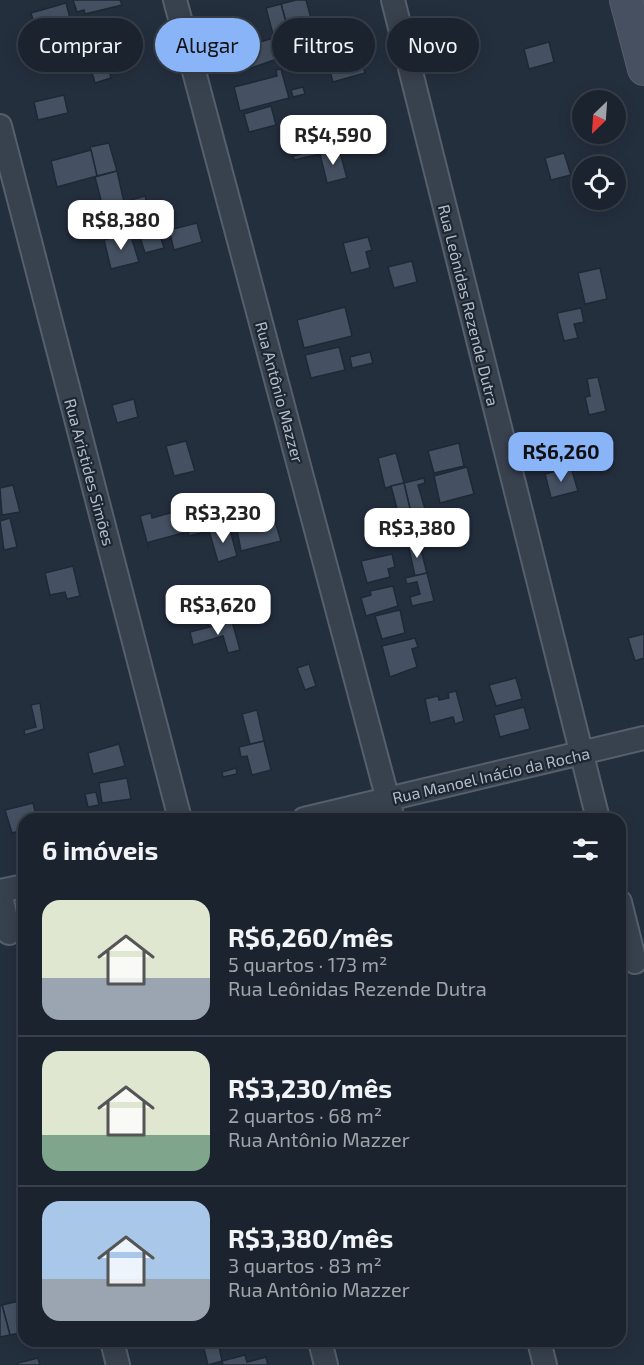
<!DOCTYPE html>
<html lang="pt">
<head>
<meta charset="utf-8">
<style>
	body { margin:0; font-family:"Exo 2",sans-serif; background:#282f3a; color:#f1f3f6; height:100vh; display:flex; flex-direction:column; font-size:22px; white-space:nowrap }
	* { box-sizing:border-box; margin:0 }
	p { font-size:20px; color:#a0a4aa }
	.icon { flex:none; width:33px; height:33px; fill:none; stroke:currentColor; stroke-width:2; stroke-linecap:round; stroke-linejoin:round }
	.map { position:relative; flex:1; overflow:hidden }
	.drawer { position:absolute; left:18px; top:813px; width:608px; height:534px; display:flex; flex-direction:column; background:#1b232e; border-radius:18px; box-shadow:0 3px 15px #0003,0 0 0 2px #39404a }
	.drawer>* { flex:none }
	.guide { position:absolute; left:18px; top:18px; width:609px; height:54px; display:flex; gap:12px }
	.needle { width:39px; rotate:205deg }
	.fabs { position:absolute; left:572px; top:90px; display:grid; gap:12px }
	.fabs a { display:grid; place-items:center; width:54px; height:54px; border-radius:50%; background:#1b232e; box-shadow:0 3px 15px #0003,0 0 0 2px #39404a; font-size:30px }
	.price { position:absolute; translate:-50% -51px; padding:0 14px; border-radius:12px; background:#fff; color:#222; font-size:20px; line-height:39px; filter:drop-shadow(0 2px 3px #0008) }
	.price::after { content:''; position:absolute; left:50%; top:36px; width:18px; height:14px; margin-left:-9px; background:inherit; clip-path:polygon(0 0,100% 0,50% 100%) }
	.price.active { background:#8ab4f8; color:#111 }
	ul { padding:0; list-style:none }
	li { display:flex; align-items:center; gap:18px; height:150px; padding:0 24px }
	li+li { border-top:2px solid #39404a }
	li span { display:grid; place-items:center; flex:none; width:168px; height:120px; border-radius:18px; color:#555 }
	li>.icon { margin-inline-start:auto }
	span .icon { width:72px; height:72px; fill:#fffc; stroke-width:1 }
	li b { font-size:26px }
	h2 { display:flex; justify-content:space-between; align-items:center; height:72px; padding:0 24px; font-size:26px }
	.pill { padding:0 21px; border-radius:27px; background:#1b232e; box-shadow:0 3px 15px #0003,0 0 0 2px #39404a; font-size:21px; line-height:54px }
	.pill.active { background:#8ab4f8; color:#111 }
	.map>svg:first-child { display:block }
	.building { fill:#455162; stroke:#1f2835; stroke-width:1.5 }
	.lines { fill:none; stroke-linecap:round; stroke-linejoin:round }
	.street-casing { stroke:#565f6c; stroke-width:26 }
	.secondary-casing { stroke:#565f6c; stroke-width:34 }
	.street { stroke:#38414e; stroke-width:22 }
	.secondary { stroke:#465061; stroke-width:32 }
	.labels { text-anchor:middle; dominant-baseline:central; stroke-width:4.5; stroke-linejoin:round; paint-order:stroke }
	.street-label { font-size:16px; fill:#b4bcc9; stroke:#1d2633 }
</style>
</head>
<body>
<div class="map">
<svg width="644" height="1365" viewBox="0 0 644 1365">
	<rect width="100%" height="100%" fill="#242f3e"/>
	<g class="building">
		<polygon points="73,0 120,0 122,5 85,14 84,10 77,12"/>
		<polygon points="296,0 306,0 312,22 307,23 308,28 289,33 281,4"/>
		<polygon points="66,3 72,25 37,34 31,13"/>
		<polygon points="281,4 289,33 274,38 266,8"/>
		<polygon points="289,33 294,53 234,74 228,52"/>
		<polygon points="549,42 554,62 529,69 524,49"/>
		<polygon points="115,46 117,55 106,58 111,78 95,83 87,55"/>
		<polygon points="359,52 365,73 333,82 327,61"/>
		<polygon points="281,69 289,98 240,111 234,87 277,76 276,70"/>
		<polygon points="303,87 305,94 293,97 291,90"/>
		<polygon points="64,95 68,113 38,120 34,102"/>
		<polygon points="271,106 276,125 249,132 244,114"/>
		<polygon points="312,122 320,154 294,160 293,156 301,154 294,127"/>
		<polygon points="109,143 117,171 97,176 90,147"/>
		<polygon points="339,149 347,178 327,183 320,154"/>
		<polygon points="91,150 97,176 57,187 51,161"/>
		<polygon points="564,153 571,175 551,180 545,158"/>
		<polygon points="117,171 124,202 103,208 95,177"/>
		<polygon points="145,196 153,226 132,232 129,221 134,220 130,206 126,208 124,202"/>
		<polygon points="197,223 202,242 174,250 169,230"/>
		<polygon points="158,228 164,248 145,253 139,234"/>
		<polygon points="130,233 139,262 111,269 104,240"/>
		<polygon points="368,237 372,250 366,252 370,268 351,273 343,243"/>
		<polygon points="412,261 417,282 394,288 388,267"/>
		<polygon points="600,268 607,299 585,304 578,273"/>
		<polygon points="345,307 352,336 304,348 297,320"/>
		<polygon points="581,308 584,322 574,324 578,338 564,341 557,313"/>
		<polygon points="339,347 345,370 311,378 305,355"/>
		<polygon points="370,352 373,363 352,368 350,357"/>
		<polygon points="598,377 606,411 589,415 585,397 590,396 587,379"/>
		<polygon points="134,399 138,417 117,423 112,405"/>
		<polygon points="186,441 195,471 174,476 166,446"/>
		<polygon points="459,443 464,466 434,473 428,451"/>
		<polygon points="396,453 404,483 385,488 378,458"/>
		<polygon points="467,467 474,494 440,503 434,476"/>
		<polygon points="571,467 578,491 551,498 545,474"/>
		<polygon points="424,478 425,483 418,485 425,509 411,513 404,483"/>
		<polygon points="404,483 411,513 399,516 391,486"/>
		<polygon points="13,485 20,512 2,515 0,488"/>
		<polygon points="253,496 255,519 231,526 231,513 226,514 223,504"/>
		<polygon points="200,501 209,531 189,536 181,505"/>
		<polygon points="177,511 183,533 149,542 148,546 140,516 151,513 152,518"/>
		<polygon points="273,514 281,541 241,551 236,525"/>
		<polygon points="10,518 17,547 4,550 0,521"/>
		<polygon points="229,526 237,556 218,562 209,531"/>
		<polygon points="419,542 427,573 415,576 408,545"/>
		<polygon points="392,554 395,567 388,569 390,577 367,583 361,561"/>
		<polygon points="73,566 80,596 67,599 65,592 50,595 45,573"/>
		<polygon points="427,573 434,601 412,606 410,597 420,594 417,582 407,584 405,578"/>
		<polygon points="393,586 398,606 366,616 361,598 371,595 370,591"/>
		<polygon points="224,591 232,621 209,627 202,603 195,605 196,608 181,612 179,602"/>
		<polygon points="400,610 405,633 382,639 375,616"/>
		<polygon points="232,621 240,650 228,653 223,636 193,645 190,632"/>
		<polygon points="644,634 644,658 635,661 628,638"/>
		<polygon points="415,638 418,647 412,649 417,667 390,677 382,646"/>
		<polygon points="309,664 316,686 305,690 297,668"/>
		<polygon points="516,678 522,699 496,706 489,685"/>
		<polygon points="456,691 464,721 455,724 453,717 430,723 425,699 438,696 439,700 449,698 448,693"/>
		<polygon points="40,703 44,729 25,735 24,730 36,727 31,705"/>
		<polygon points="524,707 530,729 500,737 494,715"/>
		<polygon points="257,710 264,741 250,744 242,714"/>
		<polygon points="264,741 271,770 252,775 247,756 241,757 239,747"/>
		<polygon points="119,744 125,766 93,774 88,753"/>
		<polygon points="236,768 237,774 223,777 222,772"/>
		<polygon points="127,778 131,799 102,803 99,783"/>
		<polygon points="96,792 99,805 88,807 85,794"/>
		<polygon points="33,803 37,819 24,819 24,830 12,833 5,810"/>
		<polygon points="19,1301 24,1332 10,1335 2,1305"/>
		<polygon points="2,1305 10,1335 0,1337 0,1306"/>
		<polygon points="202,1341 218,1341 222,1361 208,1365"/>
		<polygon points="245,1355 247,1362 266,1357 268,1365 223,1365 222,1361"/>
		<polygon points="38,1358 40,1365 18,1365 18,1363"/>
	</g>
	<g class="lines">
		<defs>
			<g id="street">
				<polyline points="175,0 393,819"/>
				<polyline points="393,0 598,819"/>
				<polyline points="0,126 180,819"/>
				<polyline points="304,819 644,738"/>
				<polyline points="0,891 9,933"/>
				<polyline points="0,891 24,886"/>
				<polyline points="620,902 635,962"/>
				<polyline points="112,1341 118,1365"/>
				<polyline points="320,1341 326,1365"/>
				<polyline points="539,1341 545,1365"/>
			</g>
			<polyline id="secondary" points="626,0 644,69"/>
		</defs>
		<use href="#street" class="street-casing"/>
		<use href="#secondary" class="secondary-casing"/>
		<use href="#street" class="street"/>
		<use href="#secondary" class="secondary"/>
	</g>
	<g class="labels">
		<g class="street-label">
			<text transform="translate(469 305) rotate(76)">Rua Leônidas Rezende Dutra</text>
			<text transform="translate(280 392) rotate(75)">Rua Antônio Mazzer</text>
			<text transform="translate(90 472) rotate(75)">Rua Aristides Simões</text>
			<text transform="translate(491 775) rotate(-13)">Rua Manoel Inácio da Rocha</text>
		</g>
	</g>
</svg>
<div class="fabs">
<a><svg class="needle" viewBox="-14 -14 28 28"><path d="M0-13l5 13h-10z" fill="#e53935"/><path d="M0 13l5-13h-10z" fill="#a0a4aa"/></svg></a>
<a><svg class="icon" aria-label="locate" viewBox="0 0 24 24"><circle cx="12" cy="12" r="6"/><path d="M12 2v4M12 18v4M2 12h4M18 12h4"/></svg></a>
</div>
<b class="price" style="left:333px;top:166px">R$4,590</b>
<b class="price" style="left:121px;top:251px">R$8,380</b>
<b class="price active" style="left:561px;top:483px">R$6,260</b>
<b class="price" style="left:223px;top:544px">R$3,230</b>
<b class="price" style="left:417px;top:559px">R$3,380</b>
<b class="price" style="left:218px;top:636px">R$3,620</b>
<div class="guide">
<a class="pill">Comprar</a>
<a class="pill active">Alugar</a>
<a class="pill">Filtros</a>
<a class="pill">Novo</a>
</div>
<section class="drawer">
<h2>6 imóveis<svg class="icon" aria-label="filters" viewBox="0 0 24 24"><path d="M4 7h16M4 17h16"/><circle cx="9" cy="7" r="2"/><circle cx="15" cy="17" r="2"/></svg></h2>
<ul>
<li><span style="background:linear-gradient(#dfe7d0 65%,#9aa5b1 0)"><svg class="icon" aria-label="home" viewBox="0 0 24 24"><path d="M3 11l9-7 9 7M6 9v11h12V9"/></svg></span><div><b>R$6,260/mês</b><p>5 quartos · 173 m²</p><p>Rua Leônidas Rezende Dutra</p></div></li>
<li><span style="background:linear-gradient(#dfe7d0 70%,#7fa58c 0)"><svg class="icon" aria-label="home" viewBox="0 0 24 24"><path d="M3 11l9-7 9 7M6 9v11h12V9"/></svg></span><div><b>R$3,230/mês</b><p>2 quartos · 68 m²</p><p>Rua Antônio Mazzer</p></div></li>
<li><span style="background:linear-gradient(#a9c7e8 65%,#9aa5b1 0)"><svg class="icon" aria-label="home" viewBox="0 0 24 24"><path d="M3 11l9-7 9 7M6 9v11h12V9"/></svg></span><div><b>R$3,380/mês</b><p>3 quartos · 83 m²</p><p>Rua Antônio Mazzer</p></div></li>
</ul>
</section>
</div>
</body>
</html>
